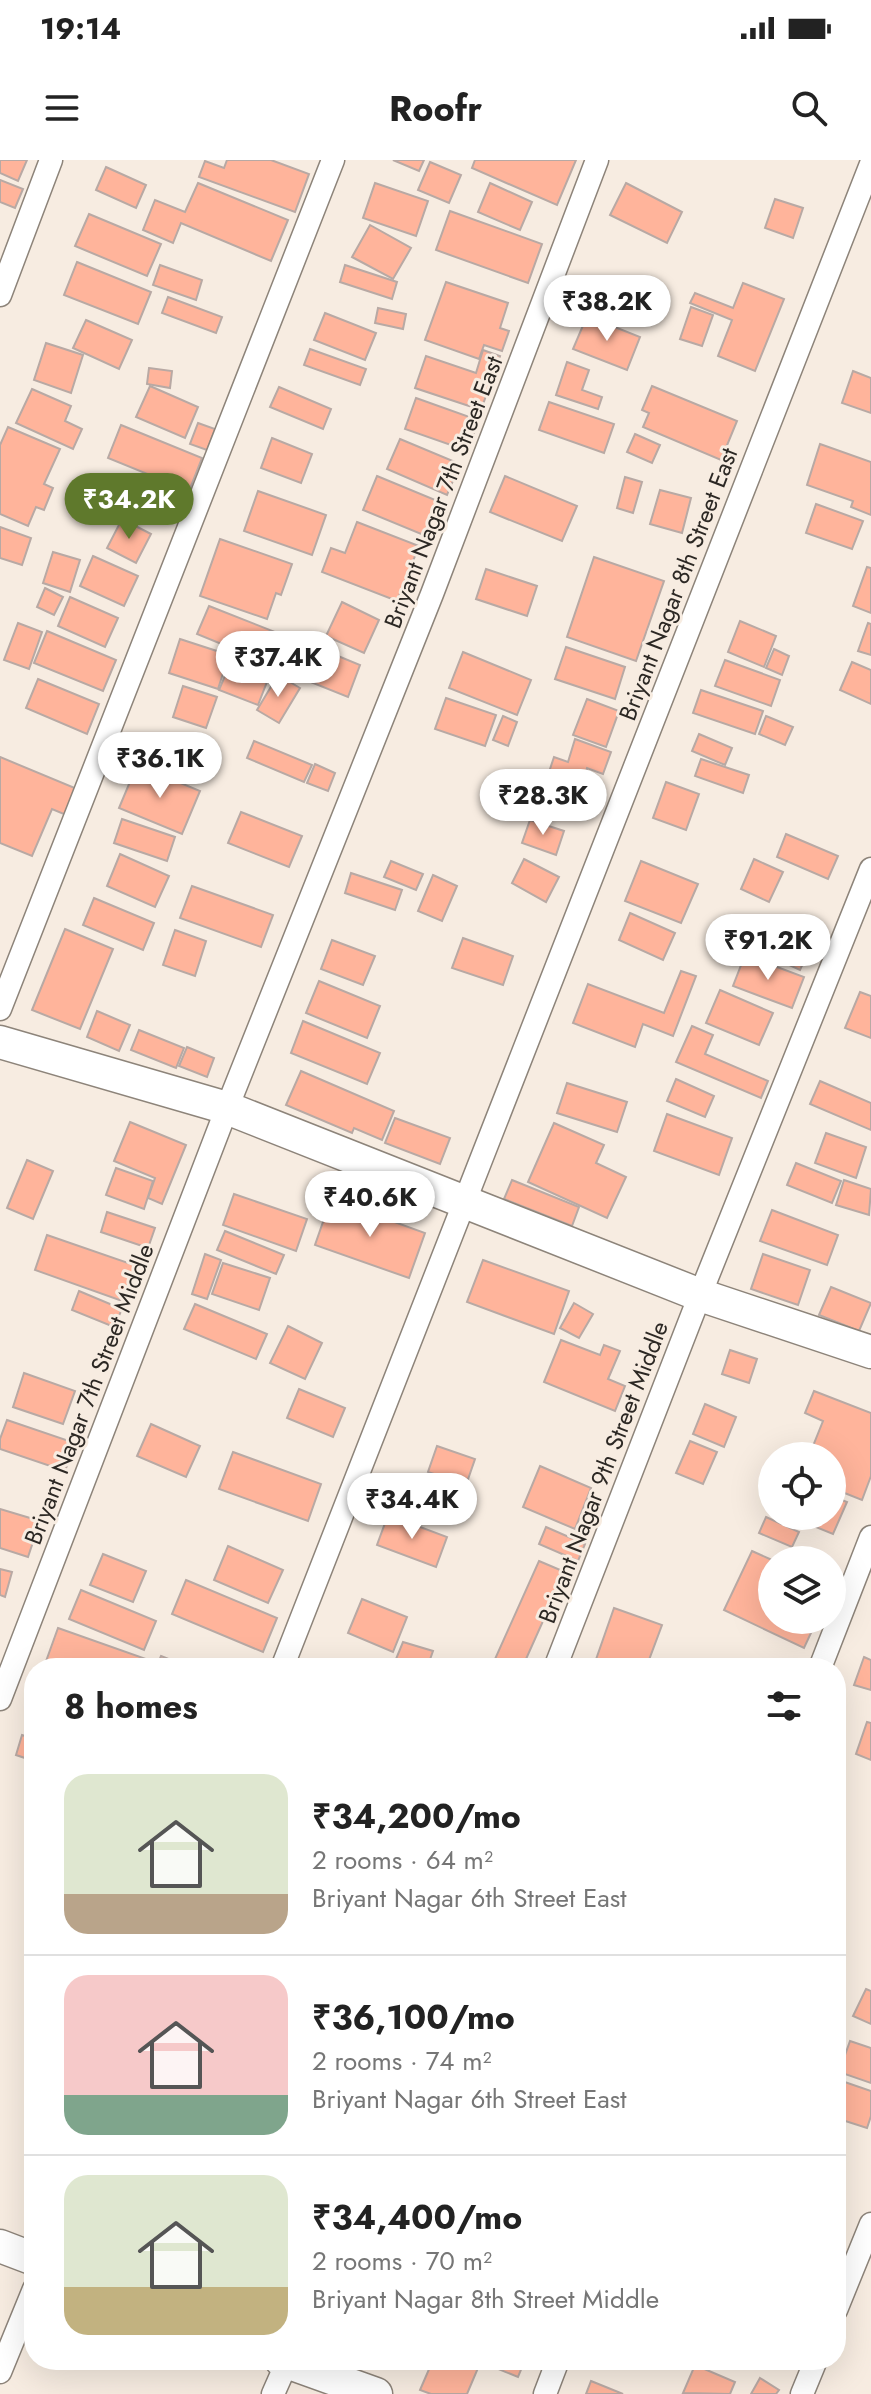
<!DOCTYPE html>
<html lang="en">
<head>
<meta charset="utf-8">
<style>
	body { margin:0; font-family:Jost,sans-serif; background:#f6f6f6; color:#222; height:100vh; display:flex; flex-direction:column; font-size:30px; white-space:nowrap }
	* { box-sizing:border-box; margin:0 }
	p { font-size:26px; color:#767676 }
	.icon { flex:none; width:44px; height:44px; fill:none; stroke:currentColor; stroke-width:2; stroke-linecap:round; stroke-linejoin:round }
	.map { position:relative; flex:1; overflow:hidden }
	.side { position:absolute; left:24px; top:1498px; width:822px; height:712px; display:flex; flex-direction:column; background:#fff; border-radius:32px; box-shadow:0 8px 32px #0002 }
	.side>* { flex:none }
	.fabs { position:absolute; left:758px; top:1282px; display:grid; gap:16px }
	.fabs a { display:grid; place-items:center; width:88px; height:88px; border-radius:50%; background:#fff; box-shadow:0 8px 32px #0002; font-size:40px }
	.price { position:absolute; translate:-50% -68px; padding:0 18px; border-radius:28px; background:#fff; color:#222; font-size:26px; line-height:52px; filter:drop-shadow(0 2px 4px #0008) }
	.price::after { content:''; position:absolute; left:50%; top:48px; width:24px; height:18px; margin-left:-12px; background:inherit; clip-path:polygon(0 0,100% 0,50% 100%) }
	.price.current { background:#5f792c; color:#fff }
	ul { padding:0; list-style:none }
	li { display:flex; align-items:center; gap:24px; height:200px; padding:0 40px }
	li+li { border-top:2px solid #e0e0e0 }
	li span { display:grid; place-items:center; flex:none; width:224px; height:160px; border-radius:24px; color:#555 }
	li>.icon { margin-inline-start:auto }
	span .icon { width:96px; height:96px; fill:#fffc; stroke-width:1 }
	li b { font-size:34px }
	h2 { display:flex; justify-content:space-between; align-items:center; height:96px; padding:0 40px; font-size:34px }
	.status { display:flex; justify-content:space-between; align-items:center; height:56px; padding:0 40px; background:#fff; direction:ltr }
	.status svg { height:22px; fill:currentColor }
	header { display:flex; justify-content:space-between; align-items:center; height:104px; padding:0 40px; background:#fff; font-size:36px; font-weight:700 }
	.map>svg:first-child { display:block }
	.building { fill:#ffb49b; stroke:#b8a9a4; stroke-width:2 }
	.lines { fill:none; stroke-linecap:round; stroke-linejoin:round }
	.street-casing { stroke:#8d847a; stroke-width:25 }
	.secondary-casing { stroke:#8d847a; stroke-width:35 }
	.street { stroke:#fff; stroke-width:22 }
	.secondary { stroke:#fff; stroke-width:32 }
	.labels { text-anchor:middle; dominant-baseline:central; stroke-width:6; stroke-linejoin:round; paint-order:stroke }
	.street-label { font-size:24px; fill:#2c2824; stroke:#f7ece1 }
</style>
</head>
<body>
<div class="status"><b>19:14</b><svg viewBox="0 0 49 12"><path d="M0 12V9h3v3zM5 12V6h3v6zM10 12V3h3v9zM15 12V0h3v12zM26 1h20v11H26zM47 4h2v5h-2z"/></svg></div>
<header><svg class="icon" aria-label="menu" viewBox="0 0 24 24"><path d="M4 6h16M4 12h16M4 18h16"/></svg>Roofr<svg class="icon" aria-label="search" viewBox="0 0 24 24"><circle cx="10" cy="10" r="6"/><path d="M15 15l6 6"/></svg></header>
<div class="map">
<svg width="871" height="2234" viewBox="0 0 871 2234">
	<rect width="100%" height="100%" fill="#f7ece1"/>
	<g class="building">
		<polygon points="0,0 27,0 18,21 0,13"/>
		<polygon points="227,0 271,0 309,14 295,52 199,17 205,1 224,8"/>
		<polygon points="393,0 424,0 419,11"/>
		<polygon points="475,0 576,0 557,45 472,8"/>
		<polygon points="430,2 461,15 449,43 418,30"/>
		<polygon points="106,7 146,25 136,48 96,30"/>
		<polygon points="0,20 23,29 15,48 0,42"/>
		<polygon points="198,23 288,60 271,101 181,63 173,83 143,70 155,40 185,52"/>
		<polygon points="375,23 428,41 416,76 363,58"/>
		<polygon points="490,23 532,42 520,70 478,52"/>
		<polygon points="626,23 682,52 667,83 610,55"/>
		<polygon points="775,39 803,48 793,78 765,68"/>
		<polygon points="450,51 542,84 528,123 436,90"/>
		<polygon points="89,54 161,84 147,116 75,86"/>
		<polygon points="370,65 411,88 393,119 352,97"/>
		<polygon points="77,102 151,132 138,164 64,135"/>
		<polygon points="160,105 202,120 196,140 153,125"/>
		<polygon points="345,105 397,122 392,139 340,122"/>
		<polygon points="446,122 508,143 500,168 509,171 502,191 484,185 479,199 425,180"/>
		<polygon points="743,123 784,139 755,211 718,196 732,160 690,143 695,133 733,148"/>
		<polygon points="168,137 222,157 216,173 162,153"/>
		<polygon points="691,147 713,155 702,186 680,179"/>
		<polygon points="378,148 406,154 403,169 375,163"/>
		<polygon points="325,153 376,173 365,200 314,180"/>
		<polygon points="587,156 640,177 627,210 573,189"/>
		<polygon points="86,160 132,180 119,209 73,188"/>
		<polygon points="46,183 83,195 71,233 34,220"/>
		<polygon points="310,189 366,209 360,225 304,205"/>
		<polygon points="483,190 500,196 481,250 415,228 426,196 476,213"/>
		<polygon points="567,202 589,210 582,230 602,237 598,249 556,235"/>
		<polygon points="149,208 172,211 170,228 147,224"/>
		<polygon points="853,211 871,218 871,253 842,243"/>
		<polygon points="150,226 198,247 185,278 136,257"/>
		<polygon points="652,226 737,261 721,300 643,267 649,253 642,250"/>
		<polygon points="279,227 331,249 323,269 270,247"/>
		<polygon points="32,229 71,246 65,261 82,269 73,289 16,263"/>
		<polygon points="416,238 478,260 468,291 405,269"/>
		<polygon points="549,242 614,264 604,293 539,270"/>
		<polygon points="198,263 215,269 207,290 190,284"/>
		<polygon points="121,265 202,298 189,331 108,298"/>
		<polygon points="8,267 60,289 44,324 53,328 44,350 36,347 28,366 0,354 0,285"/>
		<polygon points="635,274 660,285 652,303 627,292"/>
		<polygon points="272,278 312,294 301,323 261,308"/>
		<polygon points="400,279 460,304 447,335 387,309"/>
		<polygon points="820,284 871,302 871,355 851,347 853,341 807,325"/>
		<polygon points="377,316 440,342 426,376 363,350"/>
		<polygon points="505,316 577,346 562,381 490,352"/>
		<polygon points="625,317 642,322 633,353 617,348"/>
		<polygon points="660,330 691,338 682,373 650,364"/>
		<polygon points="258,331 326,355 312,395 244,371"/>
		<polygon points="816,344 863,361 852,389 806,373"/>
		<polygon points="122,359 151,374 136,403 107,388"/>
		<polygon points="357,362 419,386 397,441 322,412 331,388 345,393"/>
		<polygon points="0,367 31,378 22,405 0,398"/>
		<polygon points="220,379 292,404 281,435 276,433 267,459 200,436"/>
		<polygon points="53,392 80,400 70,432 43,423"/>
		<polygon points="93,396 138,416 124,446 80,426"/>
		<polygon points="594,397 664,421 636,501 567,477"/>
		<polygon points="867,407 871,408 871,453 853,446"/>
		<polygon points="486,409 537,426 527,456 476,439"/>
		<polygon points="45,428 63,437 54,455 37,447"/>
		<polygon points="70,437 118,458 105,487 58,466"/>
		<polygon points="342,442 379,460 364,493 326,476"/>
		<polygon points="209,446 280,474 268,503 197,474"/>
		<polygon points="740,461 776,476 764,507 728,492"/>
		<polygon points="18,463 42,472 29,509 4,500"/>
		<polygon points="868,463 871,464 871,495 858,491"/>
		<polygon points="47,471 116,500 103,531 34,503"/>
		<polygon points="180,479 229,495 218,529 169,513"/>
		<polygon points="566,487 625,507 615,539 555,519"/>
		<polygon points="321,489 360,505 348,537 308,521"/>
		<polygon points="774,489 789,496 782,515 766,508"/>
		<polygon points="463,492 531,520 517,555 449,528"/>
		<polygon points="232,499 270,514 258,545 219,530"/>
		<polygon points="725,500 780,520 771,546 715,526"/>
		<polygon points="852,502 871,510 871,544 840,530"/>
		<polygon points="278,515 300,528 279,563 257,550"/>
		<polygon points="38,519 99,544 87,574 26,548"/>
		<polygon points="183,526 217,537 206,568 173,557"/>
		<polygon points="701,530 763,551 755,574 693,553"/>
		<polygon points="446,538 496,555 485,586 435,569"/>
		<polygon points="587,539 619,551 606,587 573,575"/>
		<polygon points="503,556 517,562 508,586 493,580"/>
		<polygon points="766,556 793,567 785,585 759,574"/>
		<polygon points="699,574 732,588 725,605 692,591"/>
		<polygon points="575,579 611,592 603,614 587,608 582,623 549,612 554,597 568,602"/>
		<polygon points="254,581 312,605 304,622 247,598"/>
		<polygon points="151,582 198,602 190,619 143,600"/>
		<polygon points="0,597 82,631 71,657 52,649 32,696 0,683"/>
		<polygon points="701,599 749,615 743,633 695,616"/>
		<polygon points="315,604 335,613 328,631 307,623"/>
		<polygon points="137,605 200,631 182,674 119,648"/>
		<polygon points="666,622 699,634 686,670 653,658"/>
		<polygon points="241,652 302,676 289,707 228,683"/>
		<polygon points="122,659 175,677 167,701 114,683"/>
		<polygon points="530,660 564,671 556,695 522,683"/>
		<polygon points="786,674 838,696 828,719 777,697"/>
		<polygon points="120,694 169,716 155,747 107,726"/>
		<polygon points="524,699 559,717 546,742 512,723"/>
		<polygon points="754,699 783,712 769,742 741,729"/>
		<polygon points="391,701 423,714 416,730 384,717"/>
		<polygon points="641,701 698,724 681,763 625,741"/>
		<polygon points="351,713 402,730 395,750 345,733"/>
		<polygon points="433,715 457,726 442,761 418,751"/>
		<polygon points="192,726 273,755 261,787 180,758"/>
		<polygon points="94,738 154,763 143,790 83,765"/>
		<polygon points="630,753 675,773 663,800 619,780"/>
		<polygon points="65,769 113,789 80,869 32,850"/>
		<polygon points="175,770 206,781 195,816 163,805"/>
		<polygon points="773,773 794,782 797,774 813,782 800,810 763,793"/>
		<polygon points="463,778 513,796 503,825 452,808"/>
		<polygon points="332,780 375,796 363,825 321,809"/>
		<polygon points="745,795 804,817 792,848 733,826"/>
		<polygon points="681,811 696,816 673,876 643,864 635,887 573,863 588,824 664,853"/>
		<polygon points="319,821 380,846 367,878 306,853"/>
		<polygon points="720,830 773,853 759,885 706,863"/>
		<polygon points="860,832 871,836 871,878 845,868"/>
		<polygon points="97,851 130,865 119,891 87,877"/>
		<polygon points="303,861 380,893 367,924 291,893"/>
		<polygon points="692,866 713,875 705,894 768,921 761,938 676,902"/>
		<polygon points="139,870 184,888 176,908 131,890"/>
		<polygon points="187,887 214,898 207,917 179,906"/>
		<polygon points="301,911 394,951 382,980 354,968 352,973 286,945"/>
		<polygon points="676,919 714,936 705,957 667,941"/>
		<polygon points="820,921 871,943 871,970 810,944"/>
		<polygon points="567,923 627,942 617,972 557,953"/>
		<polygon points="667,954 732,978 719,1015 654,991"/>
		<polygon points="395,958 450,978 440,1004 385,983"/>
		<polygon points="130,962 186,985 162,1044 148,1038 155,1018 114,1001"/>
		<polygon points="554,963 604,985 596,1003 626,1017 607,1058 528,1022"/>
		<polygon points="826,973 866,987 856,1018 815,1003"/>
		<polygon points="27,1000 53,1011 33,1059 7,1048"/>
		<polygon points="796,1003 841,1021 832,1043 787,1025"/>
		<polygon points="116,1008 153,1021 144,1049 106,1035"/>
		<polygon points="512,1020 579,1047 572,1066 504,1039"/>
		<polygon points="844,1020 871,1029 869,1055 836,1045"/>
		<polygon points="234,1034 307,1059 296,1091 223,1065"/>
		<polygon points="331,1039 425,1073 409,1118 315,1085"/>
		<polygon points="772,1050 838,1075 827,1105 760,1081"/>
		<polygon points="107,1052 155,1068 148,1088 101,1072"/>
		<polygon points="225,1071 284,1095 276,1114 217,1090"/>
		<polygon points="47,1075 137,1106 125,1142 35,1110"/>
		<polygon points="205,1094 221,1100 207,1139 192,1134"/>
		<polygon points="763,1094 810,1110 798,1145 751,1129"/>
		<polygon points="483,1100 569,1131 554,1174 467,1142"/>
		<polygon points="223,1103 270,1118 259,1150 212,1134"/>
		<polygon points="831,1127 871,1143 859,1171 819,1155"/>
		<polygon points="79,1131 122,1149 114,1167 72,1150"/>
		<polygon points="574,1143 593,1154 579,1178 560,1168"/>
		<polygon points="195,1144 267,1174 256,1199 184,1169"/>
		<polygon points="288,1166 322,1183 305,1219 270,1203"/>
		<polygon points="561,1180 600,1195 604,1185 620,1191 608,1219 625,1226 615,1251 544,1222"/>
		<polygon points="730,1190 757,1199 749,1223 722,1214"/>
		<polygon points="24,1213 75,1231 63,1264 13,1247"/>
		<polygon points="299,1229 345,1248 333,1277 287,1258"/>
		<polygon points="814,1231 871,1253 871,1316 862,1340 832,1328 832,1296 809,1296 823,1261 805,1253"/>
		<polygon points="705,1244 736,1257 724,1287 693,1274"/>
		<polygon points="7,1260 75,1283 65,1311 0,1289 0,1279"/>
		<polygon points="151,1264 200,1286 186,1317 137,1296"/>
		<polygon points="690,1281 717,1292 703,1324 676,1313"/>
		<polygon points="437,1286 475,1299 466,1325 428,1312"/>
		<polygon points="233,1292 321,1324 308,1361 219,1329"/>
		<polygon points="540,1306 591,1328 575,1369 523,1347"/>
		<polygon points="832,1336 847,1342 833,1374 789,1356 832,1356"/>
		<polygon points="0,1349 40,1361 28,1397 0,1388"/>
		<polygon points="388,1355 447,1377 436,1407 377,1385"/>
		<polygon points="766,1357 799,1372 792,1387 759,1373"/>
		<polygon points="546,1367 585,1384 578,1401 539,1384"/>
		<polygon points="228,1386 283,1410 268,1443 214,1420"/>
		<polygon points="752,1391 772,1400 772,1460 817,1460 804,1488 724,1450"/>
		<polygon points="103,1394 146,1411 133,1442 90,1425"/>
		<polygon points="539,1401 565,1412 522,1508 491,1508"/>
		<polygon points="0,1409 12,1412 5,1437 0,1435"/>
		<polygon points="186,1420 277,1458 263,1492 172,1454"/>
		<polygon points="81,1430 156,1461 144,1490 69,1459"/>
		<polygon points="362,1439 407,1457 393,1492 348,1473"/>
		<polygon points="614,1448 662,1465 649,1500 671,1508 593,1508"/>
		<polygon points="58,1468 146,1499 142,1508 58,1508 45,1504"/>
		<polygon points="403,1482 433,1491 427,1508 396,1499"/>
		<polygon points="161,1496 191,1508 156,1508"/>
		<polygon points="864,1497 871,1500 871,1530 854,1525"/>
		<polygon points="867,1562 871,1563 871,1600 856,1594"/>
		<polygon points="22,1575 34,1579 34,1601 16,1595"/>
		<polygon points="866,1829 871,1831 871,1864 853,1856"/>
		<polygon points="850,1881 871,1888 871,1923 839,1912"/>
		<polygon points="836,1919 871,1931 871,1956 867,1968 836,1958"/>
		<polygon points="433,2200 459,2200 478,2208 467,2234 431,2234 420,2230"/>
		<polygon points="476,2200 525,2200 518,2217"/>
		<polygon points="695,2205 735,2222 730,2234 683,2233"/>
		<polygon points="760,2218 779,2230 776,2234 751,2234"/>
		<polygon points="591,2221 623,2234 586,2234"/>
	</g>
	<g class="lines">
		<defs>
			<g id="street">
				<polyline points="0,135 51,0"/>
				<polyline points="0,849 333,0"/>
				<path d="M282,1508c200,-500 392,-1003 589,-1504"/>
				<polyline points="555,1508 700,1135 871,709"/>
				<polyline points="820,1508 871,1377"/>
				<polyline points="0,1539 227,948 432,434 597,0"/>
				<polyline points="836,2150 871,2064"/>
				<polyline points="0,2212 34,2129"/>
				<polyline points="273,2234 288,2200"/>
				<polyline points="545,2234 558,2200"/>
				<polyline points="802,2234 816,2200"/>
			</g>
			<g id="secondary">
				<polyline points="0,882 227,948 700,1135 871,1192"/>
				<polyline points="0,2086 34,2099"/>
				<polyline points="281,2200 376,2234"/>
			</g>
		</defs>
		<use href="#street" class="street-casing"/>
		<use href="#secondary" class="secondary-casing"/>
		<use href="#street" class="street"/>
		<use href="#secondary" class="secondary"/>
	</g>
	<g class="labels">
		<g class="street-label">
			<text transform="translate(443 332) rotate(-69)">Briyant Nagar 7th Street East</text>
			<text transform="translate(678 424) rotate(-69)">Briyant Nagar 8th Street East</text>
			<text transform="translate(89 1234) rotate(-69)">Briyant Nagar 7th Street Middle</text>
			<text transform="translate(603 1312) rotate(-69)">Briyant Nagar 9th Street Middle</text>
		</g>
	</g>
</svg>
<div class="fabs">
<a><svg class="icon" aria-label="locate" viewBox="0 0 24 24"><circle cx="12" cy="12" r="6"/><path d="M12 2v4M12 18v4M2 12h4M18 12h4"/></svg></a>
<a><svg class="icon" aria-label="layers" viewBox="0 0 24 24"><path d="M12 4l9 5-9 5-9-5zM3 14l9 5 9-5"/></svg></a>
</div>
<b class="price" style="left:607px;top:183px">₹38.2K</b>
<b class="price current" style="left:129px;top:381px">₹34.2K</b>
<b class="price" style="left:278px;top:539px">₹37.4K</b>
<b class="price" style="left:160px;top:640px">₹36.1K</b>
<b class="price" style="left:543px;top:677px">₹28.3K</b>
<b class="price" style="left:768px;top:822px">₹91.2K</b>
<b class="price" style="left:370px;top:1079px">₹40.6K</b>
<b class="price" style="left:412px;top:1381px">₹34.4K</b>
<section class="side">
<h2>8 homes<svg class="icon" aria-label="filters" viewBox="0 0 24 24"><path d="M4 7h16M4 17h16"/><circle cx="9" cy="7" r="2"/><circle cx="15" cy="17" r="2"/></svg></h2>
<ul>
<li><span style="background:linear-gradient(#dfe7d0 75%,#b9a48a 0)"><svg class="icon" aria-label="home" viewBox="0 0 24 24"><path d="M3 11l9-7 9 7M6 9v11h12V9"/></svg></span><div><b>₹34,200/mo</b><p>2 rooms · 64 m²</p><p>Briyant Nagar 6th Street East</p></div></li>
<li><span style="background:linear-gradient(#f6c9c9 75%,#7fa58c 0)"><svg class="icon" aria-label="home" viewBox="0 0 24 24"><path d="M3 11l9-7 9 7M6 9v11h12V9"/></svg></span><div><b>₹36,100/mo</b><p>2 rooms · 74 m²</p><p>Briyant Nagar 6th Street East</p></div></li>
<li><span style="background:linear-gradient(#dfe7d0 70%,#c2b280 0)"><svg class="icon" aria-label="home" viewBox="0 0 24 24"><path d="M3 11l9-7 9 7M6 9v11h12V9"/></svg></span><div><b>₹34,400/mo</b><p>2 rooms · 70 m²</p><p>Briyant Nagar 8th Street Middle</p></div></li>
</ul>
</section>
</div>
</body>
</html>
